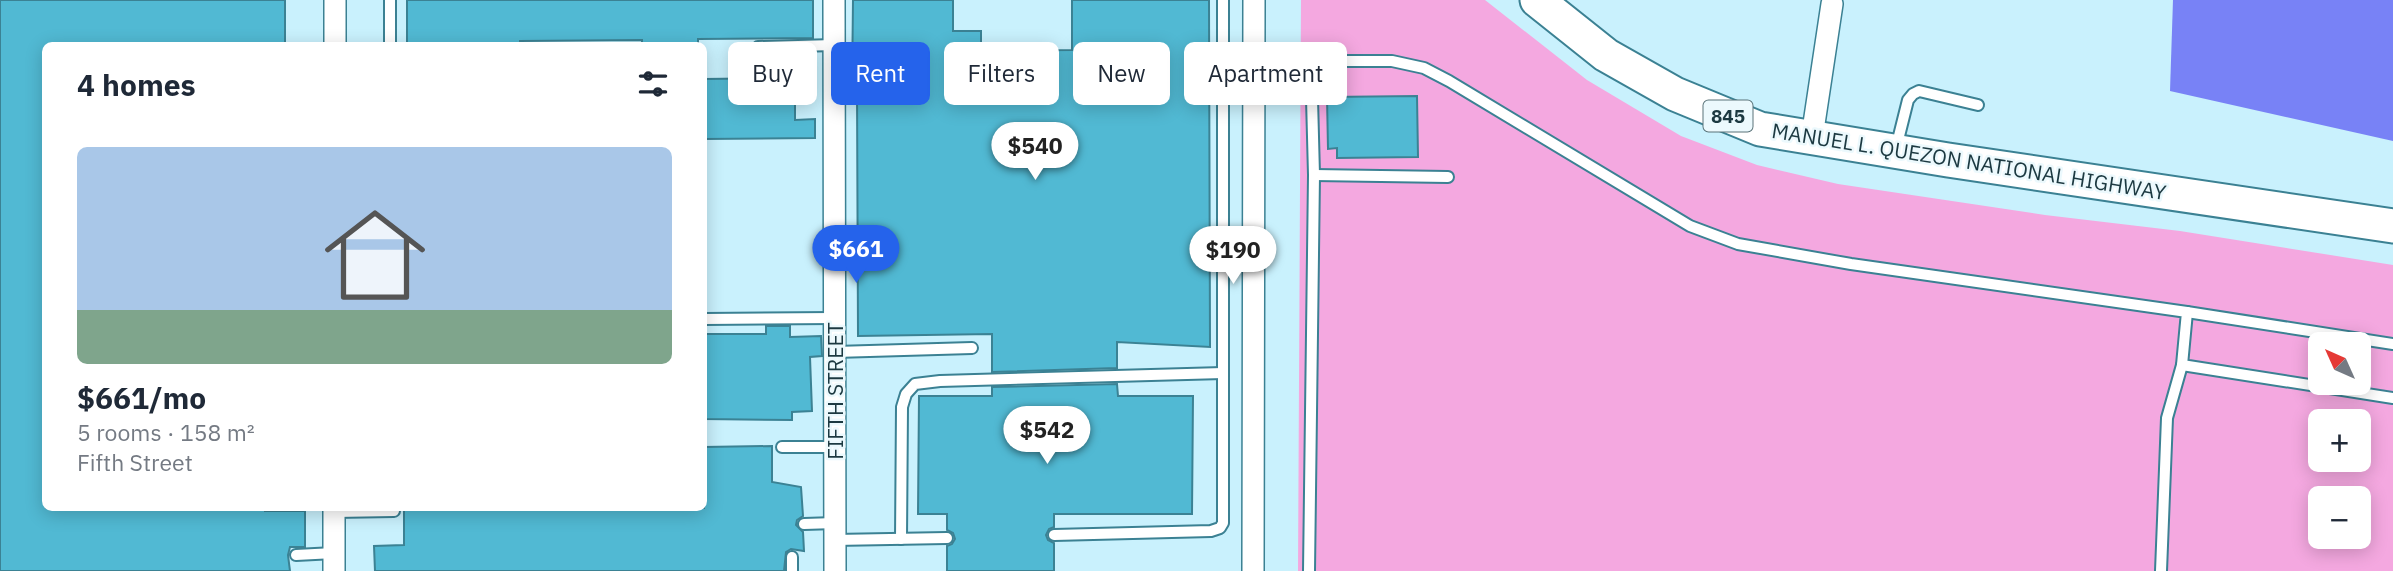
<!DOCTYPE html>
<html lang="en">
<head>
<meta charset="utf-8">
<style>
	body { margin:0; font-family:"IBM Plex Sans",sans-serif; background:#f2f2f3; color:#1f2937; height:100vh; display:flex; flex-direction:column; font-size:26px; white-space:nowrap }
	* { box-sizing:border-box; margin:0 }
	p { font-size:23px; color:#747a83 }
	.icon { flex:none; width:38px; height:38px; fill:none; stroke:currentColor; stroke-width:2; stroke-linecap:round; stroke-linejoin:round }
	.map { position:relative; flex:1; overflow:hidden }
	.panel { position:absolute; left:42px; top:42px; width:665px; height:469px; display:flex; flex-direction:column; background:#fff; border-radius:10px; box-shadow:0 4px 18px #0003 }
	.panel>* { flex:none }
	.guide { position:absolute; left:728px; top:42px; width:665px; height:63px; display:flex; gap:14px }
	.needle { width:46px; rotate:315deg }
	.controls { position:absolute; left:2308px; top:332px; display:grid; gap:14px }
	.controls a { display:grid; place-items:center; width:63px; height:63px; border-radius:10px; background:#fff; box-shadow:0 4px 18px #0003; font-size:35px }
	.price { position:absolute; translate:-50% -60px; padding:0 16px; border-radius:24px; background:#fff; color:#222; font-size:23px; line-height:46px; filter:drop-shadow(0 2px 4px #0008) }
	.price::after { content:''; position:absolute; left:50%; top:42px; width:21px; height:16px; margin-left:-10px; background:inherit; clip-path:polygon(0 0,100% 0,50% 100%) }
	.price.on { background:#2563eb; color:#fff }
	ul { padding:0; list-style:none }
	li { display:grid; align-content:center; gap:14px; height:371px; padding:0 35px }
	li+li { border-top:2px solid #e0e1e3 }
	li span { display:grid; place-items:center; height:217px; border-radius:10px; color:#555 }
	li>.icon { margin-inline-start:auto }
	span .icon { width:126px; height:126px; fill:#fffc; stroke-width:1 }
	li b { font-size:30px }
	h2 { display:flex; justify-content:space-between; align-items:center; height:84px; padding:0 35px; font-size:30px }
	.chip { padding:0 24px; border-radius:10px; background:#fff; box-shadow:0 4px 18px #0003; font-size:24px; line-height:63px }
	.chip.on { background:#2563eb; color:#fff }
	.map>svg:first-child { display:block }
	.green { fill:#f4a8e0; fill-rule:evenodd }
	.water { fill:#7882f6 }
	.building { fill:#51b9d3; stroke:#3b8294; stroke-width:2 }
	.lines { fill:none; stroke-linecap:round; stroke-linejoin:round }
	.lane-casing { stroke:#3b8193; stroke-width:14 }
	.street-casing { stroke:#3b8193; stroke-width:24 }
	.primary-casing { stroke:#3b8193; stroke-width:37 }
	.lane { stroke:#fff; stroke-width:10 }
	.street { stroke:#fff; stroke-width:21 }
	.primary { stroke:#fff; stroke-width:33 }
	.labels { text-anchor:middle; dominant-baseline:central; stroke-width:5; stroke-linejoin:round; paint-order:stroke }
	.shield { fill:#ecf9fd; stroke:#5a7379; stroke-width:2 }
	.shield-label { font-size:19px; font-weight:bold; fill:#1c3941 }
	.street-label { font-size:21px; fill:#1c3941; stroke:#ecf9fd }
</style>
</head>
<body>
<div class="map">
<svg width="2393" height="571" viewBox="0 0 2393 571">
	<rect width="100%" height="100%" fill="#c9f1fd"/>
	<path class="green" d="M1301,0h184l102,80 94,56 76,29 81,19 207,31 135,16 213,34v306h-1095zM2320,345h39v38h-39zM2320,422h39v38h-39zM2320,499h39v38h-39z"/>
	<polygon class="water" points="2173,0 2393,0 2393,141 2170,91"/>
	<g class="building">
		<polygon points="0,0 285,0 285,46 46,46 46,508 265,508 265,511 305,511 305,547 290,547 288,555 290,571 0,571"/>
		<polygon points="407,0 813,0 813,38 698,39 698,46 642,46 642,40 520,41 520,46 407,46"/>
		<polygon points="853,0 953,0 953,31 981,31 981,51 1072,50 1072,0 1209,0 1210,347 1117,342 1117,368 992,372 992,334 858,336 857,89 852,89"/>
		<polygon points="795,78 795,120 815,119 815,138 704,139 704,79"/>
		<polygon points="1417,96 1418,157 1337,158 1337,148 1328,149 1327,97"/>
		<polygon points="766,326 790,326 790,337 821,336 822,356 810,357 812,411 792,412 792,420 704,419 704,334 766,334"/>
		<polygon points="1117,384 1118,396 1193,396 1192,514 1054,514 1054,527 1049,529 1046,535 1048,540 1054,543 1054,571 947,571 947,546 952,544 955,539 953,533 947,530 947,514 918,514 919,396 992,396 992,387"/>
		<polygon points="772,446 772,482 801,487 803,516 797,520 796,525 803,532 804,551 791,549 786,552 784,571 375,571 374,546 404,545 404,508 704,508 704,447"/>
	</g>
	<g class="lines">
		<defs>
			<g id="lane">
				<polyline points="390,46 390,0"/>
				<polyline points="758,47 834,45"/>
				<polyline points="1254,61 1392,61 1424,68 1449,81 1690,226 1738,244 1851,264 2187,312 2182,365 2393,398"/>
				<polyline points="1896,148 1908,100 1913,94 1919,91 1978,105"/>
				<polyline points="1314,175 1448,177"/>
				<polyline points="2187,312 2393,344"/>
				<polyline points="704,319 835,318"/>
				<polyline points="835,352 972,348"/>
				<polyline points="782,447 834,447"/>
				<polyline points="334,512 394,511"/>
				<polyline points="804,524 835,523"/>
				<polyline points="1054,535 1211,531 1220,528 1223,523 1223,0"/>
				<polyline points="901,539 902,407 906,394 915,384 940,381 1223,373"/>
				<polyline points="834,540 947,538"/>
				<polyline points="296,555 334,553"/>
				<polyline points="792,557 792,571"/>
				<polyline points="1309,571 1314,175 1311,60"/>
				<polyline points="2161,571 2167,418 2182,365"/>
			</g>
			<g id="street">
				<polyline points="834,0 835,571"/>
				<polyline points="335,46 335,0"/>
				<polyline points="1812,137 1832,4"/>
				<polyline points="334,571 334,508"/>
				<polyline points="1253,571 1254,0"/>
			</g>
			<polyline id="primary" points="1537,0 1606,55 1675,94 1760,129 1948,160 2393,226"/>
		</defs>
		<use href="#lane" class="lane-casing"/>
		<use href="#street" class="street-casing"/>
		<use href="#primary" class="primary-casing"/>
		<use href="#lane" class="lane"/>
		<use href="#street" class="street"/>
		<use href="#primary" class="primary"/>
	</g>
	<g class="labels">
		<rect class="shield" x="1703.5" y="100.5" width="49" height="31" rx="5"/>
		<g class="shield-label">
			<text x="1728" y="116">845</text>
		</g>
		<g class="street-label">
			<text transform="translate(1969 161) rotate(9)">MANUEL L. QUEZON NATIONAL HIGHWAY</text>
			<text transform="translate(835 391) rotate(-90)">FIFTH STREET</text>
		</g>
	</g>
</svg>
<div class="controls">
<a><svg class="needle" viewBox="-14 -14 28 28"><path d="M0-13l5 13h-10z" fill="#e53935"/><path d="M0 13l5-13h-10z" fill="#747a83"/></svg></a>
<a>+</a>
<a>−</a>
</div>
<b class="price" style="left:1035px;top:182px">$540</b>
<b class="price on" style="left:856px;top:285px">$661</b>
<b class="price" style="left:1233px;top:286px">$190</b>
<b class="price" style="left:1047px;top:466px">$542</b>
<div class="guide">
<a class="chip">Buy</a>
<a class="chip on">Rent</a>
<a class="chip">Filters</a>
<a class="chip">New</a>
<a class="chip">Apartment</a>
</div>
<section class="panel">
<h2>4 homes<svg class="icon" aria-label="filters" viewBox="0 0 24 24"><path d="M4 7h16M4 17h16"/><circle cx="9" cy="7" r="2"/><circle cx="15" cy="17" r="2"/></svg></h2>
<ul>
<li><span style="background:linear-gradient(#a9c7e8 75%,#7fa58c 0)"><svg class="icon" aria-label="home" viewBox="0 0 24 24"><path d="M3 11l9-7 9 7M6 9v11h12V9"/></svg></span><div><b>$661/mo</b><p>5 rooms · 158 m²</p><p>Fifth Street</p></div></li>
</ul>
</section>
</div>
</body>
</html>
